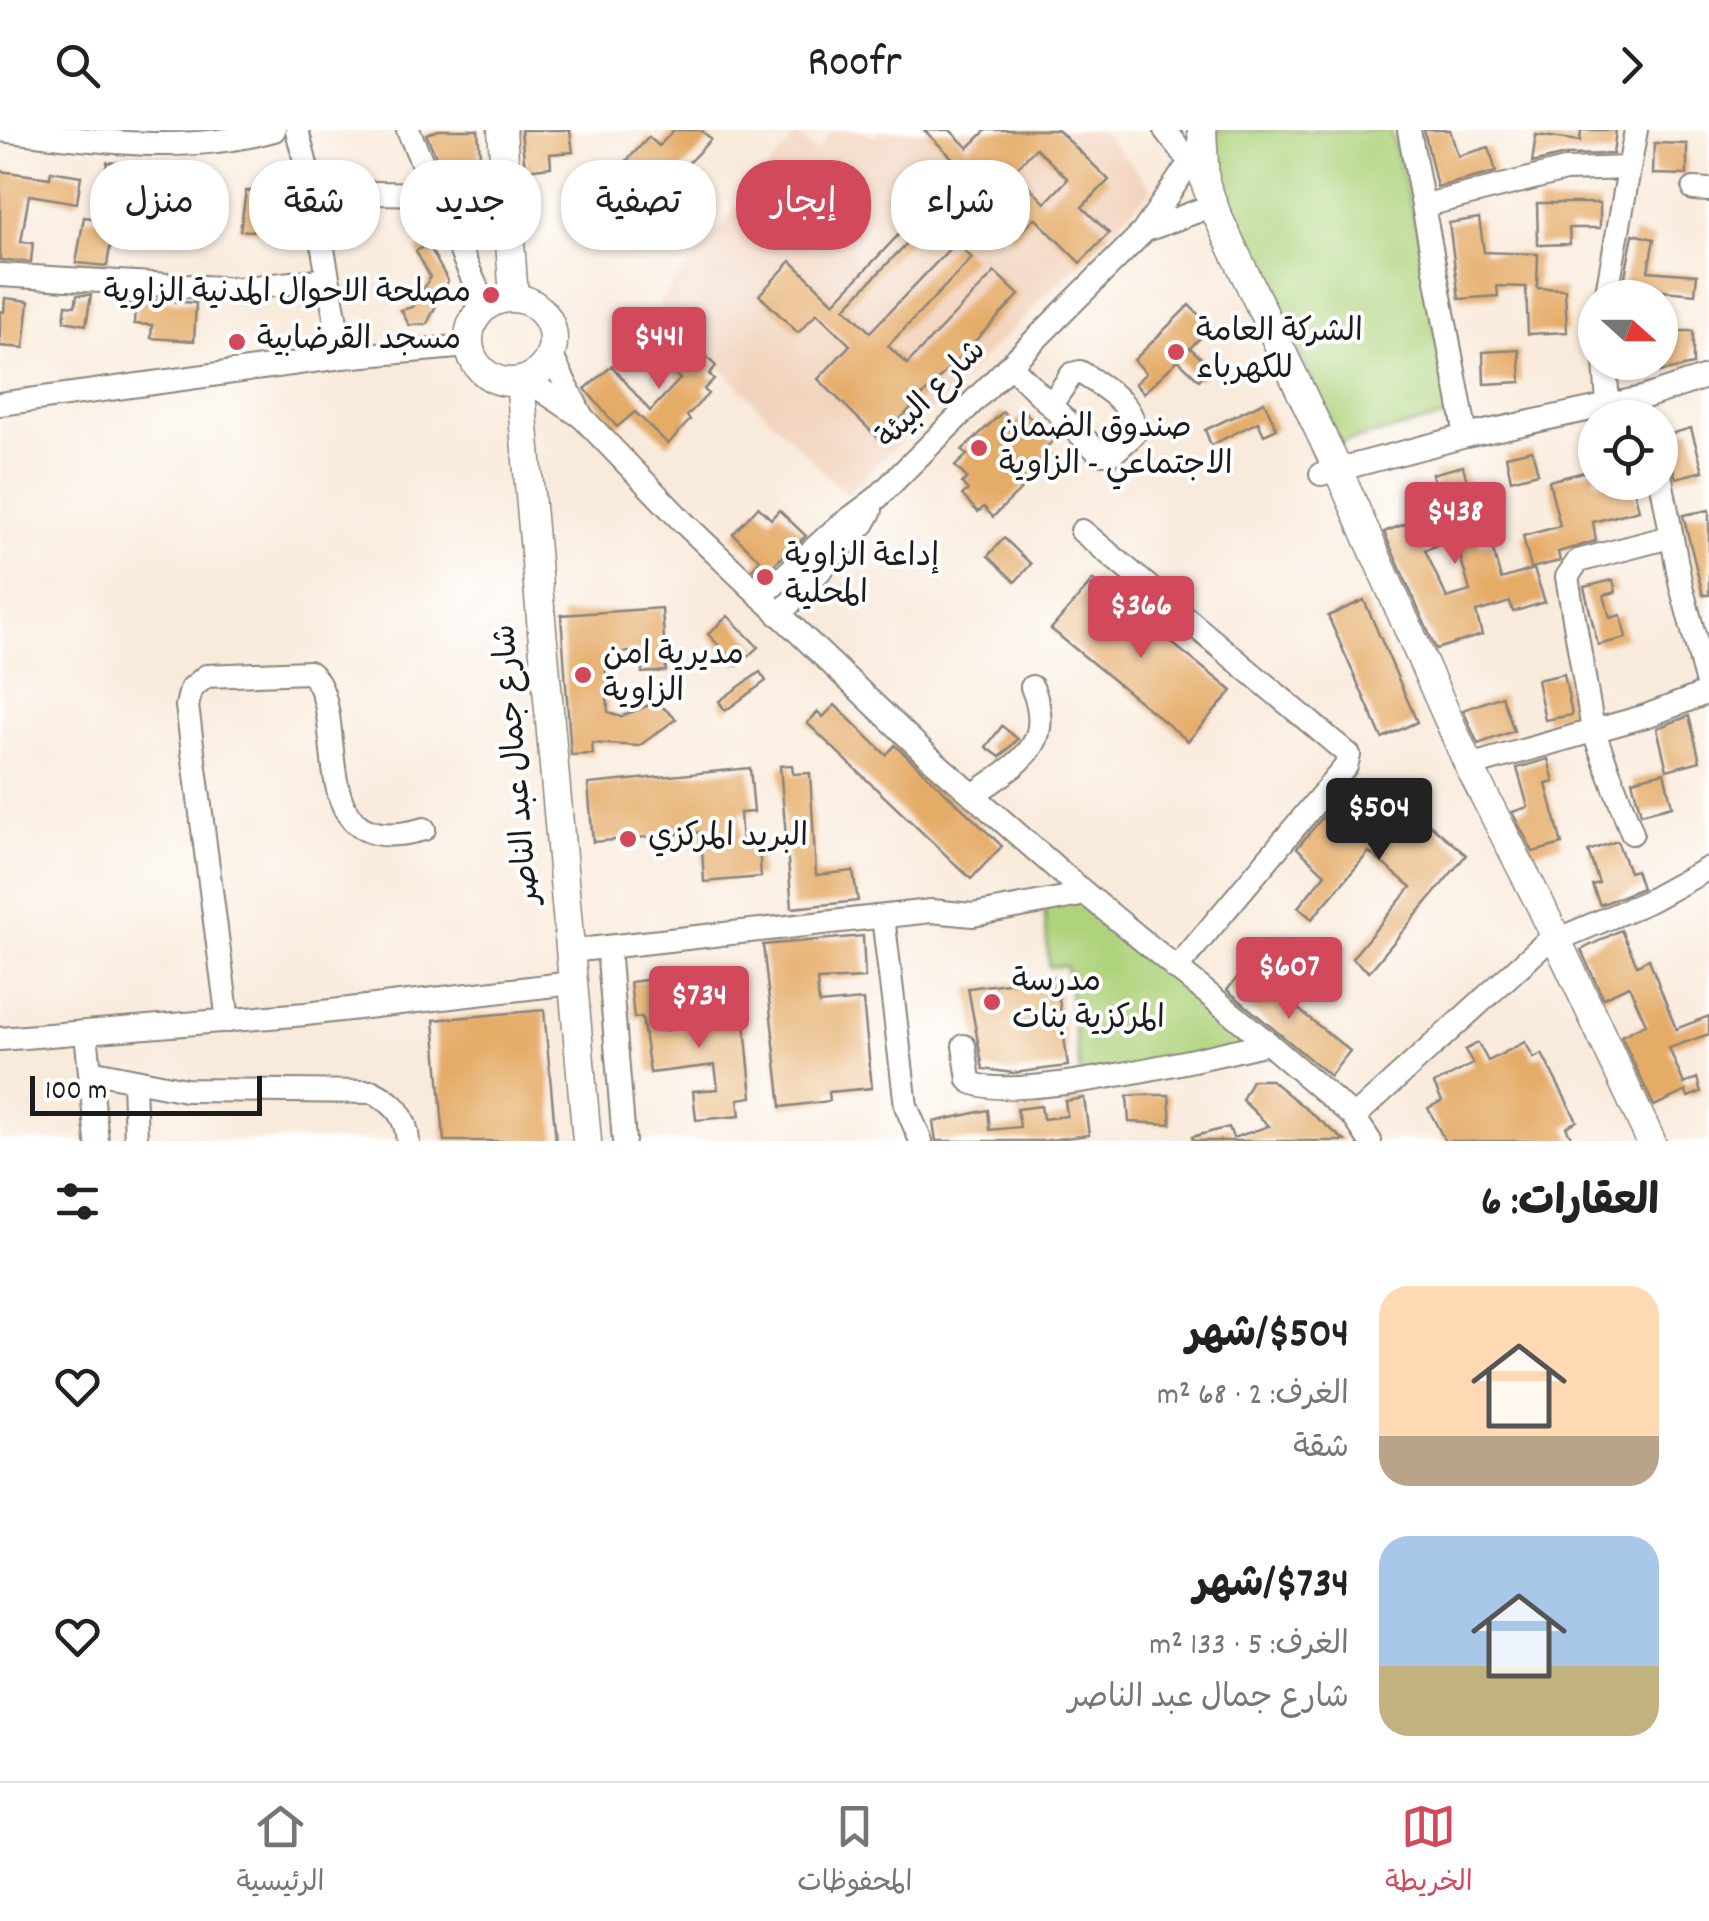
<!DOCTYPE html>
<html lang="ar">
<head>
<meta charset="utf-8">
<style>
	body { margin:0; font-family:Dekko,"Playpen Sans Arabic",sans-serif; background:#f2f2f2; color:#222; direction:rtl; height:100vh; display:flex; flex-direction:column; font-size:38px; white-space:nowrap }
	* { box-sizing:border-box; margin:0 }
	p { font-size:32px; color:#767676 }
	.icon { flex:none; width:55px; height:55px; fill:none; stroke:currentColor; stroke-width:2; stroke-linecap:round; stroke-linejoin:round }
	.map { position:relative; height:1011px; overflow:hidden; direction:ltr }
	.panel { display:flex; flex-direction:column; background:#fff; flex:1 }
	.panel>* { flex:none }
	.guide { position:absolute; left:30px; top:30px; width:1000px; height:90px; direction:rtl; display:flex; gap:20px }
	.needle { width:65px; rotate:111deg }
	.fabs { position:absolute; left:1578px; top:150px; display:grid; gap:20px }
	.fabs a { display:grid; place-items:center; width:100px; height:100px; border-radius:50%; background:#fff; box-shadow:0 2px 8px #0004; font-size:50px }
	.scale { position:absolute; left:30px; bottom:25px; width:232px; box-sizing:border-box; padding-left:10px; border:5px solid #1c1c1c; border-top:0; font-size:28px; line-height:35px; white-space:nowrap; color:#1c1c1c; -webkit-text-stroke:8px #fff; paint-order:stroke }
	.price { position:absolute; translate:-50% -85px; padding:0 22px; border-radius:10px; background:#d1495b; color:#fff; font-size:32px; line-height:65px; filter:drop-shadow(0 2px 5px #0008) }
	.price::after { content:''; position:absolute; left:50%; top:60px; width:30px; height:22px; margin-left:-15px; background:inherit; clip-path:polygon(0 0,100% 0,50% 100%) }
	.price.selected { background:#222; color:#fff }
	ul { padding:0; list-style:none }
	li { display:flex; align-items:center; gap:30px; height:250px; padding:0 50px }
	li span { display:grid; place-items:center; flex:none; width:280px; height:200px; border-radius:30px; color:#555 }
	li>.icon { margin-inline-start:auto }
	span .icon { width:120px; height:120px; fill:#fffc; stroke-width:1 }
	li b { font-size:42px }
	h2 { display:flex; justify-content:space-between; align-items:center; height:120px; padding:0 50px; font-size:42px }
	.pill { padding:0 35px; border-radius:40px; background:#fff; box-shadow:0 2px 8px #0004; font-size:35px; line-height:90px }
	.pill.selected { background:#d1495b; color:#fff }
	header { display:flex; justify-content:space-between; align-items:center; height:130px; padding:0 50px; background:#fff; font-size:45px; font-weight:600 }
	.menu { display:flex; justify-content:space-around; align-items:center; height:140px; border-top:2px solid #e0e0e0; background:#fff; font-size:28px; color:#767676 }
	.menu a { display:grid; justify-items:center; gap:5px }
	.menu .selected { color:#d1495b }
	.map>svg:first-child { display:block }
	.built { fill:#f2d4be }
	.green { fill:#aed37c; stroke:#65784c; stroke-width:2.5 }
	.building { fill:#e5ac68; fill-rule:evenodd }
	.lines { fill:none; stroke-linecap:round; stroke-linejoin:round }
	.minor-casing { stroke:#8a847c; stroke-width:26 }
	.major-casing { stroke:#8a847c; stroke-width:31 }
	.minor { stroke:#fff; stroke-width:22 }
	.major { stroke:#fff; stroke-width:28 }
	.poi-dot { fill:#d1495b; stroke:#fff; stroke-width:4 }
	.labels { text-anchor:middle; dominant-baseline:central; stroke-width:8; stroke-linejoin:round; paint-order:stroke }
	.poi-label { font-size:32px; fill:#1c1c1c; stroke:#fff; text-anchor:start }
	.street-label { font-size:32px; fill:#1c1c1c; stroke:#fff }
</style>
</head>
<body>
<header><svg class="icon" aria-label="forward" viewBox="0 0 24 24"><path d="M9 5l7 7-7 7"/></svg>Roofr<svg class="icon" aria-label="search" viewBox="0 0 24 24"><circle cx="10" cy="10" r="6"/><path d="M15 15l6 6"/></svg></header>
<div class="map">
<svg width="1709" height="1011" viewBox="0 0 1709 1011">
	<rect width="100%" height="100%" fill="#fff"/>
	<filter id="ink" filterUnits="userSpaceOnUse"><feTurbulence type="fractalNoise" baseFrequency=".01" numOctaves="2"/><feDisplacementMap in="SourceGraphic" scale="20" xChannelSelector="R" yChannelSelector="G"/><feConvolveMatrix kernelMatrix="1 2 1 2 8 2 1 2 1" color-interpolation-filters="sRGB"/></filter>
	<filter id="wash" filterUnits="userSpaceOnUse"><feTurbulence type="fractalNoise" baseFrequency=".0048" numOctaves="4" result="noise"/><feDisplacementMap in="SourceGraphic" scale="40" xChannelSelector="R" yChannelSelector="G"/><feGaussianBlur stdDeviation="2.25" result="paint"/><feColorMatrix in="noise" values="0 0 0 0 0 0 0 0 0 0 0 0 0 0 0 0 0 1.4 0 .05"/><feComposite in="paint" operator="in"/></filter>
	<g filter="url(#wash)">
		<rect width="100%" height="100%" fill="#f9ebdc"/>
		<polygon class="built" points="833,0 864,0 873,8 881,0 1100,0 1153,59 846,365 657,174 797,4 816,22"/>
		<g class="green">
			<polygon points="1217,0 1390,0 1424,122 1449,286 1341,313 1216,44"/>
			<polygon points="1086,766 1268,912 1081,950 1066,836 1049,837 1044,774"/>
		</g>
		<g id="blocks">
			<g class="building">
				<polygon points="439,0 478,0 484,77 461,83 426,4"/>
				<polygon points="521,0 570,0 573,22 550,24 551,37 525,40"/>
				<polygon points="674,0 701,0 711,9 644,80 628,65 636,56 619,39 649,7 659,16"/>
				<path d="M924,0h26l18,18 18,-18h72l51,50 -27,27 27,26 -29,30 -45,-45 -22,22 -36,-36 11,-11zM1036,18l32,31 -23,24 -31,-32z"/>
				<polygon points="1424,0 1450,0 1458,26 1489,17 1496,42 1437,57"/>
				<polygon points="1581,0 1616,0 1613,24 1565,25 1532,33 1536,5 1580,11"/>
				<polygon points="1654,13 1687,14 1687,45 1653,44"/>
				<polygon points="107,32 129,34 125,65 103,62"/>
				<polygon points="0,41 50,48 51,41 81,46 77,73 29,65 21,112 33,113 31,132 0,130"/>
				<polygon points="288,60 288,100 240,101 246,61"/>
				<polygon points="1537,73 1600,73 1600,98 1569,98 1570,114 1538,115"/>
				<polygon points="920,82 929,90 845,178 870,202 956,112 972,128 888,216 907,234 995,142 1019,165 880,310 818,249 850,215 817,183 798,203 759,165 791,131 834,173"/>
				<polygon points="84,87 114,91 107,136 76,133"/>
				<polygon points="1479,88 1484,122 1538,124 1537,158 1565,159 1567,202 1528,204 1526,157 1497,156 1498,166 1459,169 1449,93"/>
				<polygon points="1633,104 1654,109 1648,141 1697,145 1695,164 1664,161 1663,168 1621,168"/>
				<polygon points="428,114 448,151 427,194 409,195 401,180 413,177 430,147 416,121"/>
				<polygon points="77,165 91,165 86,195 64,191 66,175 75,176"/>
				<polygon points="5,168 29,171 24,218 0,216 0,181 4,182"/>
				<polygon points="127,168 196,173 194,211 151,208 152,195 134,194 135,176 127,173"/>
				<polygon points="1189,175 1211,197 1190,218 1211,237 1199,250 1178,230 1144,263 1135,254 1146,243 1134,230"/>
				<polygon points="1660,201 1693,201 1693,235 1660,242"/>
				<polygon points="683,205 716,236 709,244 714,249 704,259 708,264 687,286 690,290 668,314 635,282 617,297 585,259 612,236 650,281 680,249 660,229"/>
				<polygon points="1519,220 1521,252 1484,254 1483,222"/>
				<polygon points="1264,272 1277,299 1264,305 1258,292 1211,315 1205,300"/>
				<polygon points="1003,282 1015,293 1026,283 1053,311 1044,319 1053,328 993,387 984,377 978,382 962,365 968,360 962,353 967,348 955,336 967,325 962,320"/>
				<polygon points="1691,298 1703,341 1676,348 1663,306"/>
				<polygon points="1532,320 1538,343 1511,350 1506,326"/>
				<path d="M1463,336l7,26 -5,1 15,53 11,-3 10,36 33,-10 11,33 -32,10 -3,-10 -34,10 6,23 -46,14 -52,-117 53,-20 -3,-8 6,-1 -8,-29zM1455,408l15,53 -23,7 -22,-48z"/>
				<polygon points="1595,339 1595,352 1632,352 1639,380 1593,392 1596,411 1558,422 1560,431 1531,438 1523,406 1560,396 1549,351"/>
				<polygon points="758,377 771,389 779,380 806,406 761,446 753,438 760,430 733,404"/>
				<polygon points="1709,380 1709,465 1703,465 1683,385"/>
				<polygon points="1004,408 1031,434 1015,452 988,426"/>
				<polygon points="1093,450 1232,561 1188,611 1051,499"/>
				<polygon points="1613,450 1616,462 1604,465 1610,488 1621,485 1626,508 1598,515 1584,457"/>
				<polygon points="1364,470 1417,592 1382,608 1328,486"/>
				<polygon points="662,478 666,541 642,543 641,521 605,524 608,582 620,587 657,572 676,589 639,616 592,613 593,624 571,625 561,485"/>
				<polygon points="728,486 758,517 738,536 708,504"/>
				<polygon points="760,542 766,551 725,581 719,571"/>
				<polygon points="1564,544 1572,585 1545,590 1537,550"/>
				<polygon points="1502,566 1514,601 1478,614 1463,580"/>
				<polygon points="835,575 886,625 895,615 1002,716 971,749 807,593 818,582 823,587"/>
				<polygon points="1689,586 1700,631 1667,640 1657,598"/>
				<polygon points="1002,596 1018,609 1000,627 986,617"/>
				<polygon points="1548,629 1554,652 1546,654 1562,714 1533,722 1512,682 1528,677 1517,638"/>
				<polygon points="792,635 793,644 810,643 816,745 853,741 858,771 792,778 780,636"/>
				<polygon points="750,638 754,682 740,683 742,715 759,715 761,747 704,752 701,702 593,712 588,654"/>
				<polygon points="1664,642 1672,676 1641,684 1632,650"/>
				<polygon points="1393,663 1466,725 1369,842 1352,828 1411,757 1369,722 1312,789 1298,777 1325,744 1297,718 1341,665 1370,691"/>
				<polygon points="1617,711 1629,742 1636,740 1642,758 1600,775 1592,755 1599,753 1588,721"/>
				<polygon points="1621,800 1637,835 1649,829 1676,899 1709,886 1709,904 1669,918 1684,954 1697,948 1701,962 1688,967 1686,961 1654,976 1621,906 1646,894 1629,856 1603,868 1581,820"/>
				<polygon points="863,806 865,848 817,850 819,874 863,870 872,958 829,962 830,971 781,977 763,815"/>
				<polygon points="1246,837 1350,921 1330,946 1227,860"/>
				<polygon points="1056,847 1068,936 1013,943 983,939 968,858"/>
				<polygon points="654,849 660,901 711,895 710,878 743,875 752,967 738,969 740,986 696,990 693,961 718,959 715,935 650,943 642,887 634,888 630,852"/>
				<polygon points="544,880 556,1011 444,1011 434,890"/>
				<polygon points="1525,912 1534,928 1542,924 1577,991 1566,997 1573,1011 1445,1011 1428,978 1442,971 1434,954 1473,934 1465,920 1478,913 1488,931"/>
				<polygon points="1252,950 1271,950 1345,1011 1193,1011 1192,1007 1229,997 1233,1008 1269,996 1242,970"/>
				<polygon points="1139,965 1169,965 1171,994 1129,992 1127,966"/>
				<polygon points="1084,968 1089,1005 1042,1011 936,1011 933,992 988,980 990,1000 1020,997 1017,979 1041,976 1043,989 1067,986 1065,971"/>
			</g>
		</g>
	</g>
	<g filter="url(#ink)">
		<use href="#blocks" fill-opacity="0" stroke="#8a847c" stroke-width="2.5"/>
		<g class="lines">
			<defs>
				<g id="minor">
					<path d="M0,0c91,10 184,26 274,0"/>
					<polyline points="297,0 313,62 342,227"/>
					<polyline points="408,0 485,177"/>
					<polyline points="1165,0 1187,28"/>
					<polyline points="1409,0 1466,306"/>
					<polyline points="1694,59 1709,60"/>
					<polyline points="313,62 435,64"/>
					<polyline points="1426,75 1565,40 1629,38"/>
					<polyline points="1146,100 1198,81"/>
					<polyline points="0,145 237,159 328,149"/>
					<polyline points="1606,168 1636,0"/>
					<polyline points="550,223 582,287"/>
					<polyline points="1605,232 1608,274"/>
					<path d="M1010,235l89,88h14l21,-19c3,-30 -31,-47 -54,-62l-8,2 -20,29"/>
					<polyline points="525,249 582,287 684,393 926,624 1086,764 1268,913 1354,987 1370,1011"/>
					<polyline points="0,274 342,227 469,216"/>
					<polyline points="1321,344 1466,306 1642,268 1709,246"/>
					<polyline points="1660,344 1681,456 1709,561"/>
					<polyline points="1082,401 1349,625 1346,636 1176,839"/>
					<polyline points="761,467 833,401 877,368 1143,102 1188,35"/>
					<polyline points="779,485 864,393 871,380"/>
					<polyline points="1469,636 1646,586 1709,562"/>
					<path d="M973,665c44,-32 84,-48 59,-108"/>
					<polyline points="1632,703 1593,600 1567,447 1578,431 1670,407"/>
					<polyline points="883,787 906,976 921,1011"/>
					<polyline points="608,817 624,1011"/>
					<polyline points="570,821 931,781 973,785 1086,764"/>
					<path d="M228,891l-41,-315 4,-17 15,-13 103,-4c46,35 -14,194 115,157"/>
					<polyline points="86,903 97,1011"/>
					<polyline points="0,909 306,884 572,853"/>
					<path d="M964,916l5,34c22,29 257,-27 299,-37"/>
					<path d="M90,941l96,19 187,2c22,11 33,24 35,49"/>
					<polyline points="134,951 136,1011"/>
					<polyline points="1354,987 1542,816 1649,771 1709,738"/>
				</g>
				<g id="major">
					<polyline points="502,0 514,168"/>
					<polyline points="1202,0 1205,52 1217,85 1338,340 1469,636 1541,776 1651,1011"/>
					<circle cx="511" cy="210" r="42"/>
					<polyline points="520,251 587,1011"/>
				</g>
			</defs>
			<use href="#minor" class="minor-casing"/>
			<use href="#major" class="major-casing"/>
			<use href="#minor" class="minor"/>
			<use href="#major" class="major"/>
		</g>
	</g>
	<g class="poi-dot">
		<circle cx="491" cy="165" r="10"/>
		<circle cx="237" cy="212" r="10"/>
		<circle cx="1176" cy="222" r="10"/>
		<circle cx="979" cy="318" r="10"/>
		<circle cx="765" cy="447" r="10"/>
		<circle cx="583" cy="545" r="10"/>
		<circle cx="628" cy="709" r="10"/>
		<circle cx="992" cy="872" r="10"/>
	</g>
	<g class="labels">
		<g class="poi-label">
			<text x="471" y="165" text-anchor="end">مصلحة الاحوال المدنية الزاوية</text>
			<text x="1196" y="204">الشركة العامة<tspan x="1196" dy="37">للكهرباء</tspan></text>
			<text x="257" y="212">مسجد القرضابية</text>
			<text x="999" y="300">صندوق الضمان<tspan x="999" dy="37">الاجتماعي - الزاوية</tspan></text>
			<text x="785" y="429">إداعة الزاوية<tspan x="785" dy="37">المحلية</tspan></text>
			<text x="603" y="527">مديرية امن<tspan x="603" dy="37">الزاوية</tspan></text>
			<text x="648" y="709">البريد المركزي</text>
			<text x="1012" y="854">مدرسة<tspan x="1012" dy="37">المركزية بنات</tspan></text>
		</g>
		<g class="street-label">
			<text transform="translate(933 266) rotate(-45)">شارع البيئة</text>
			<text transform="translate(519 634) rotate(-95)">شارع جمال عبد الناصر</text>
		</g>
	</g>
</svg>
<div class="fabs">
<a><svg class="needle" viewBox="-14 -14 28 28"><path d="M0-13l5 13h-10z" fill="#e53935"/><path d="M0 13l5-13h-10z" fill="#767676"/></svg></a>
<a><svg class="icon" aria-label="locate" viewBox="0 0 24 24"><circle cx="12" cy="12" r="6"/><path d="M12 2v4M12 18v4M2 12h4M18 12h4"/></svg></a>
</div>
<div class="scale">100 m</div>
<b class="price" style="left:659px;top:262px">$441</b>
<b class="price" style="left:1455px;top:437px">$438</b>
<b class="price" style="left:1141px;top:531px">$366</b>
<b class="price selected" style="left:1379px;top:733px">$504</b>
<b class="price" style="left:1289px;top:892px">$607</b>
<b class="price" style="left:699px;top:921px">$734</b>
<div class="guide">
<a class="pill">شراء</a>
<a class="pill selected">إيجار</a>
<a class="pill">تصفية</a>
<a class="pill">جديد</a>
<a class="pill">شقة</a>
<a class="pill">منزل</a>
</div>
</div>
<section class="panel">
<h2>العقارات: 6<svg class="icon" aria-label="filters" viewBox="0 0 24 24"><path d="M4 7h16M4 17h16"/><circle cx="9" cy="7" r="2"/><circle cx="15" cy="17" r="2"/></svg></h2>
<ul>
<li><span style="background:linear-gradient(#ffd9b3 75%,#b9a48a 0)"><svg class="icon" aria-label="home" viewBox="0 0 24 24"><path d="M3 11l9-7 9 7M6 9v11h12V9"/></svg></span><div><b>$504/شهر</b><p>الغرف: 2 · 68 m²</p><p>شقة</p></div><svg class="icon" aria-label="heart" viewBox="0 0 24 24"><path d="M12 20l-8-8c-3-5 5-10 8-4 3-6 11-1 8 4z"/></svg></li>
<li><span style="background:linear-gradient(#a9c7e8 65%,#c2b280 0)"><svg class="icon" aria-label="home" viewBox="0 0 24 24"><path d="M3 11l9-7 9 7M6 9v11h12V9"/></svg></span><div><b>$734/شهر</b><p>الغرف: 5 · 133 m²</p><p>شارع جمال عبد الناصر</p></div><svg class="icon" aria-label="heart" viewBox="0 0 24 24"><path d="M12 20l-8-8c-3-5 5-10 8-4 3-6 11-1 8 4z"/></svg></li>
</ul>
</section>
<nav class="menu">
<a class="selected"><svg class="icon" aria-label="map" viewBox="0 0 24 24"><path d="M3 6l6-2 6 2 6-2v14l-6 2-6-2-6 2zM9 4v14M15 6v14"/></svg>الخريطة</a>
<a><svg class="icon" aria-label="saved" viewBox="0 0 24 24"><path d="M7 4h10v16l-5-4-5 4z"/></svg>المحفوظات</a>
<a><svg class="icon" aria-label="home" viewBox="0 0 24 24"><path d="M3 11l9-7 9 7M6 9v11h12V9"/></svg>الرئيسية</a>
</nav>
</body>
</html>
